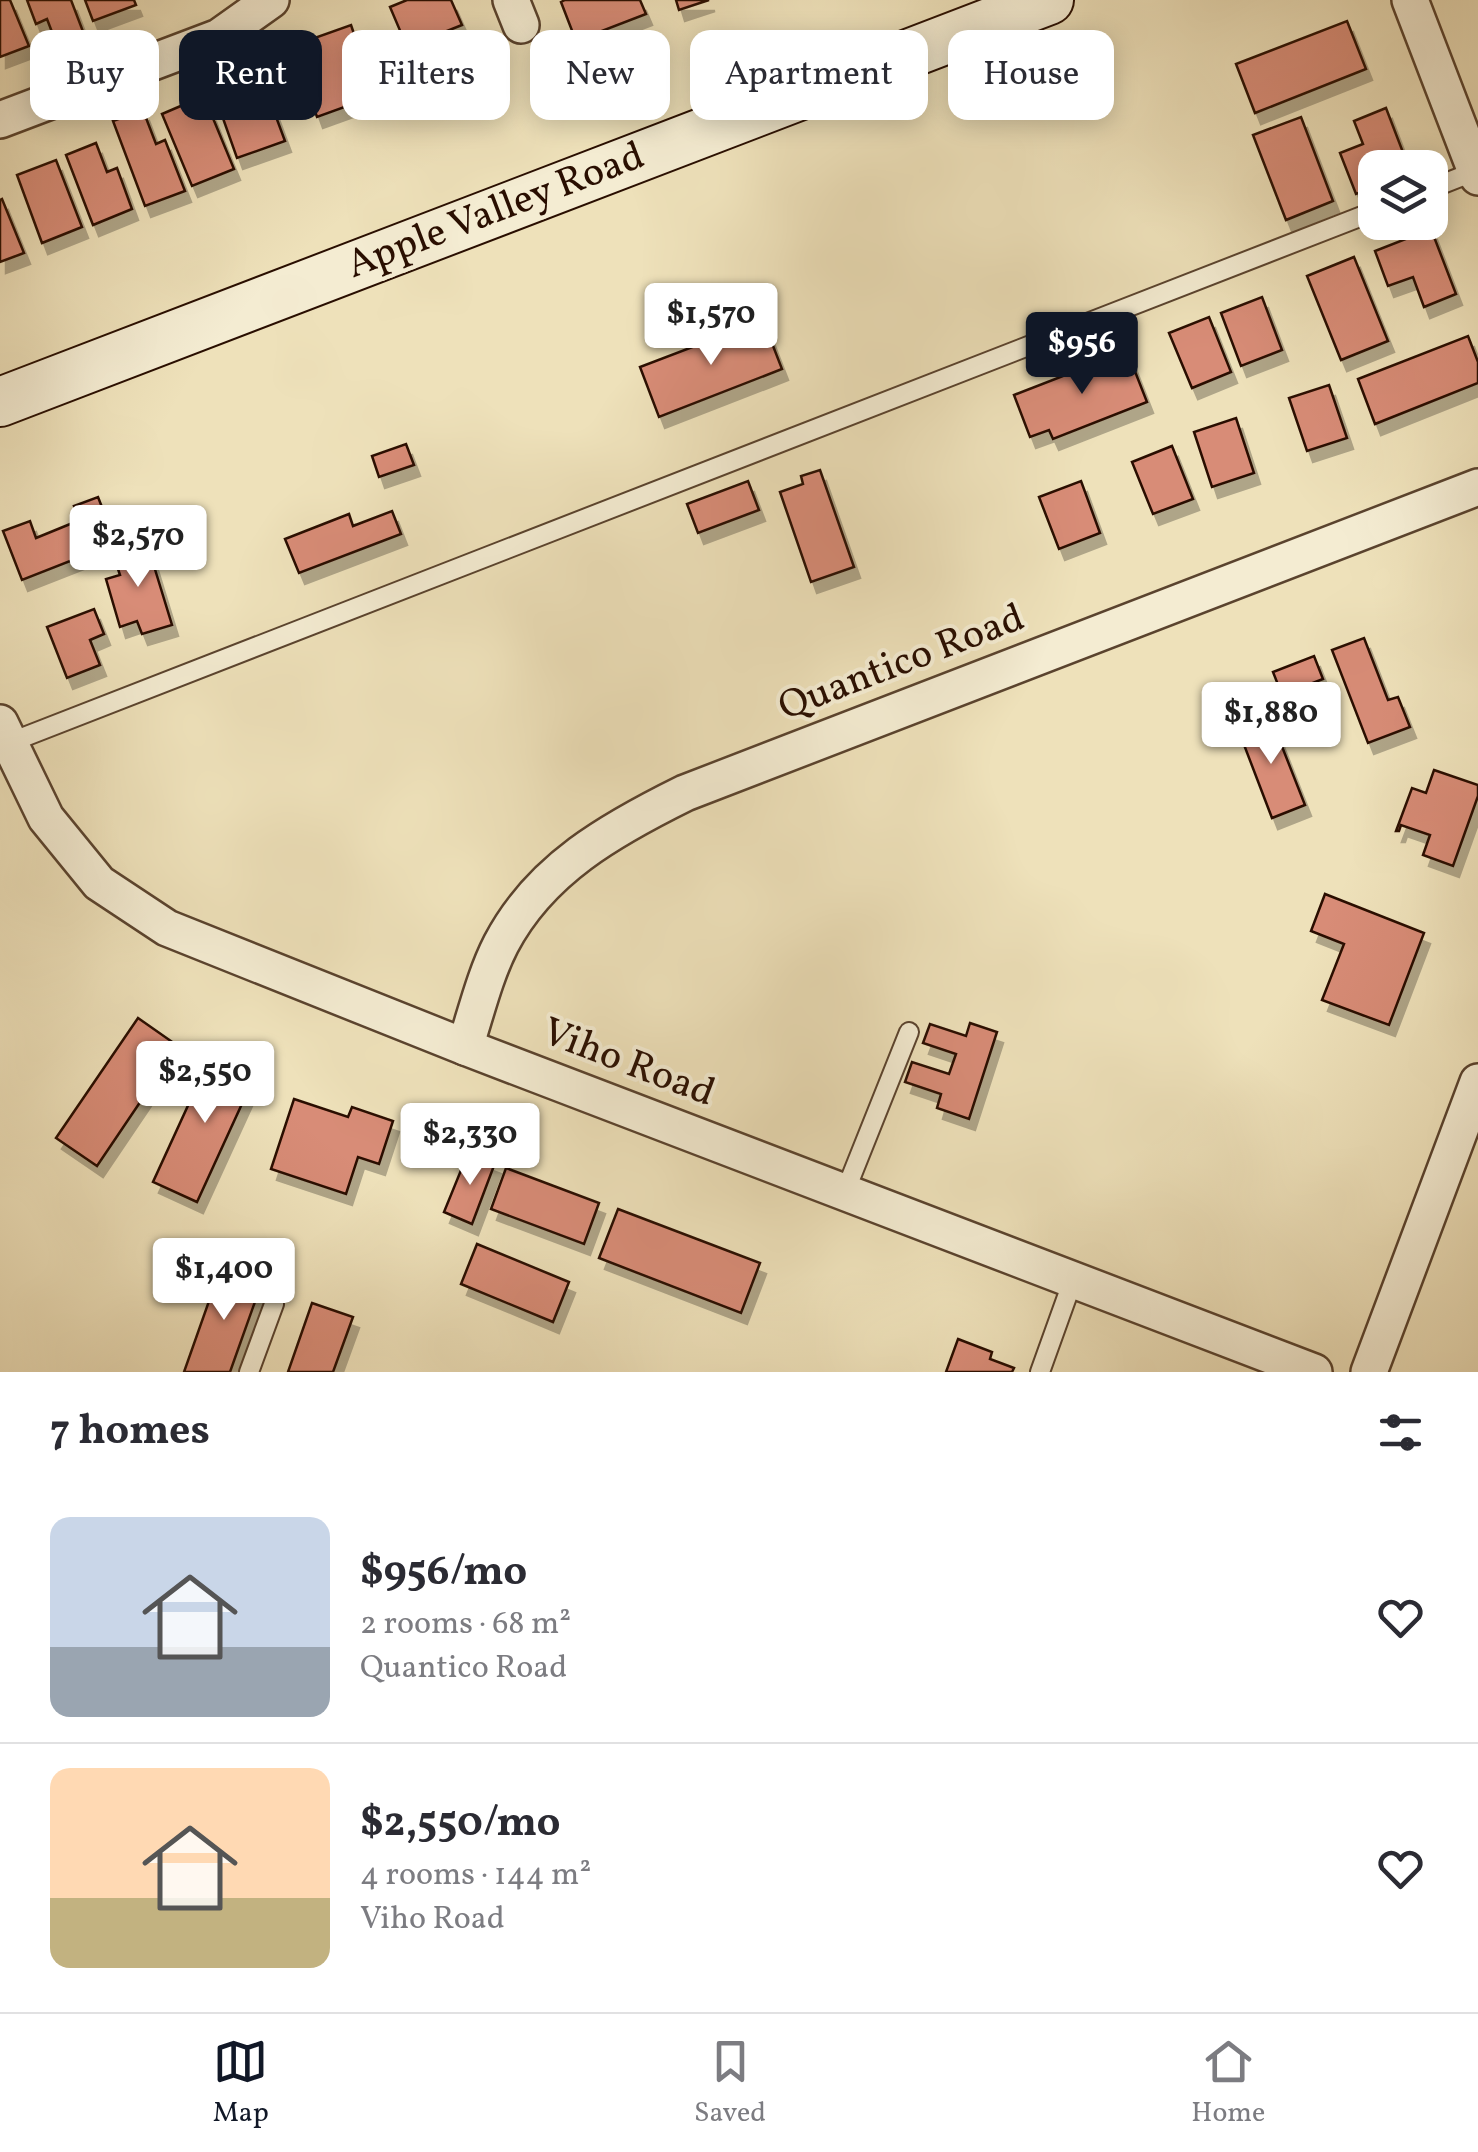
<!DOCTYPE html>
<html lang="en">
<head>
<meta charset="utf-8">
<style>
	body { margin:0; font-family:Vollkorn,serif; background:#f7f7f7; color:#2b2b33; height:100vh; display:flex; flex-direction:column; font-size:38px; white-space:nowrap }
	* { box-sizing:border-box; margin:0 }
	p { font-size:32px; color:#7c7c81 }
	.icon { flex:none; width:55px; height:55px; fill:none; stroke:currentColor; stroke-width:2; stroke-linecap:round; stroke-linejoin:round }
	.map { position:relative; height:1372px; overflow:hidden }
	.details { display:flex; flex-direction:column; background:#fff; flex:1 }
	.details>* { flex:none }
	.guide { position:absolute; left:30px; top:30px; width:1420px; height:90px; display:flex; gap:20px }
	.fabs { position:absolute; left:1358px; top:150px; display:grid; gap:20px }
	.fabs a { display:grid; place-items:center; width:90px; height:90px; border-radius:20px; background:#fff; box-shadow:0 5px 25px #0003; font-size:50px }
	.price { position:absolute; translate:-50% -85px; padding:0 22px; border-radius:10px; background:#fff; color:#222; font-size:32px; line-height:65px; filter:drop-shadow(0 2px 5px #0008) }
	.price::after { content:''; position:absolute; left:50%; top:60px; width:30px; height:22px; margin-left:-15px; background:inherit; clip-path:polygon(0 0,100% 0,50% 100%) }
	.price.active { background:#111827; color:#fff }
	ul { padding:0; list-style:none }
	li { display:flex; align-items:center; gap:30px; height:250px; padding:0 50px }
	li+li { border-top:2px solid #e1e1e2 }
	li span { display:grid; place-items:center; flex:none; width:280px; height:200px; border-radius:20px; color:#555 }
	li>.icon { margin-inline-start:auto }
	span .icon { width:120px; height:120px; fill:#fffc; stroke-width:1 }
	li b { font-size:42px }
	h2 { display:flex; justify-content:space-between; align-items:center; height:120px; padding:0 50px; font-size:42px }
	.tag { padding:0 35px; border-radius:20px; background:#fff; box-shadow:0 5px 25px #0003; font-size:35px; line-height:90px }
	.tag.active { background:#111827; color:#fff }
	.tab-bar { display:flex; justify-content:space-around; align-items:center; height:140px; border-top:2px solid #e1e1e2; background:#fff; font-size:28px; color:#7c7c81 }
	.tab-bar a { display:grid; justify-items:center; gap:5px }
	.tab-bar .active { color:#111827 }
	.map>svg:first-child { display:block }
	.building { fill:#d88c77; stroke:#290e00; stroke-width:2.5; filter:url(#shadow) }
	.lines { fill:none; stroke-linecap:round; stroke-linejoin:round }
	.lane-casing { stroke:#5a432e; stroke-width:22 }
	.street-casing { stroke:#5a432e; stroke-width:40 }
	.secondary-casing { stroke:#290e00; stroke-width:52 }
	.lane { stroke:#f4ecd2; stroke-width:18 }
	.street { stroke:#f4ecd2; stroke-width:35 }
	.secondary { stroke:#f4ecd2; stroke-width:48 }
	.labels { text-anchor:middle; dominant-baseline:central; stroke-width:8; stroke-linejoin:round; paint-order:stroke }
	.street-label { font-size:40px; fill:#290e00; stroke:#f4ecd2 }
</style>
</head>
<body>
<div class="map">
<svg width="1478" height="1372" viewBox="0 0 1478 1372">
	<defs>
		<filter id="shadow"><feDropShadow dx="6" dy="11" stdDeviation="0" flood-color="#0004"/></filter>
	</defs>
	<rect width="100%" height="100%" fill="#eee1ba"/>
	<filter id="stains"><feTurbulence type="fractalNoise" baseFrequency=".002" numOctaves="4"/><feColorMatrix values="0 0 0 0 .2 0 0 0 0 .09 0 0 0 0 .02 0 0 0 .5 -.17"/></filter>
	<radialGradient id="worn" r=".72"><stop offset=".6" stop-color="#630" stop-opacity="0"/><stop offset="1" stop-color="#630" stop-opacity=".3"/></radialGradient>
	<g class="building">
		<polygon points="0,0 10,0 29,46 0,57"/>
		<polygon points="27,0 71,0 87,42 60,53 47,19 36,24"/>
		<polygon points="85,0 134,0 136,5 93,21"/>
		<polygon points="407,0 451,0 462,25 407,47 390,7"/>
		<polygon points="565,0 640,0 646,14 576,41 561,2"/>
		<polygon points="676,0 709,0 679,10"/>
		<polygon points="1347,21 1366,69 1255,113 1236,64"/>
		<polygon points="351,25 375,96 317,117 292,46"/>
		<polygon points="468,36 480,64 458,73 462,82 423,97 408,59"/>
		<polygon points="275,68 286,100 272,106 285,141 237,158 213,90"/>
		<polygon points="190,102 196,117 210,111 234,169 192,186 162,114"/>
		<polygon points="1386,108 1409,168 1375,168 1375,187 1356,194 1340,153 1363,144 1354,121"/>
		<polygon points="143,110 156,144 165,140 185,191 145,206 113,121"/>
		<polygon points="1301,117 1333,201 1286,220 1253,135"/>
		<polygon points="96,143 107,172 117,168 132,209 93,225 66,155"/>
		<polygon points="56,160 82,227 42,243 17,175"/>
		<polygon points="2,199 24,253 0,262 0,200"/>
		<polygon points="1431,229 1456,294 1424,307 1413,277 1388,286 1375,251"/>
		<polygon points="1354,257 1388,341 1341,360 1307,276"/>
		<polygon points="1262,297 1282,350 1241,366 1221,313"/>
		<polygon points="1209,317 1231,372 1192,388 1169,333"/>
		<polygon points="763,320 782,369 659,417 640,367"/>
		<polygon points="1468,336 1478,362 1478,383 1375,424 1358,379"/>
		<polygon points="1127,351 1147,402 1053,439 1049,430 1030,437 1014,395"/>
		<polygon points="1329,385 1347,438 1307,451 1289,398"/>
		<polygon points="1236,418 1254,473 1212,487 1194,432"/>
		<polygon points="406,444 414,465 379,477 372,456"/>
		<polygon points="1172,446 1193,499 1153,514 1132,462"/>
		<polygon points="820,470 854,567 811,582 780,492 803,484 801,476"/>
		<polygon points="748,481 759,510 698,533 687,504"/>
		<polygon points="1081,481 1100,533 1059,549 1039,497"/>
		<polygon points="98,497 116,543 22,580 3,531 30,521 36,538 80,520 74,506"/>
		<polygon points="392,511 401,534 299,573 285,539 349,514 353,526"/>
		<polygon points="146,540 172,625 142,634 137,621 120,627 106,579 120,575 112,551"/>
		<polygon points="94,609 104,634 90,640 100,665 67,678 47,627"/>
		<polygon points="1364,638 1388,700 1398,697 1410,727 1368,743 1332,650"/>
		<polygon points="1314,656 1323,679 1282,695 1273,672"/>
		<polygon points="1270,716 1305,805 1272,818 1238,729"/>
		<polygon points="1434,770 1478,785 1478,796 1453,866 1423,855 1430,835 1401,825 1399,831 1396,831 1412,788 1426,793"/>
		<polygon points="1325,894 1424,933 1389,1025 1322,1000 1344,944 1311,931"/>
		<polygon points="138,1018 178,1046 97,1166 56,1138"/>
		<polygon points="970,1023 997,1032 969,1119 937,1108 941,1094 905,1082 912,1062 949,1074 956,1054 923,1043 930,1024 966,1036"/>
		<polygon points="213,1051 257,1071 197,1202 153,1182"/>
		<polygon points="294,1099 348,1117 352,1107 393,1121 379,1164 358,1157 346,1194 271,1169"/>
		<polygon points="468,1153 495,1163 472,1224 444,1212"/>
		<polygon points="506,1168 599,1203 584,1244 491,1209"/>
		<polygon points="618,1209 760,1263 741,1313 599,1258"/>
		<polygon points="477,1244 569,1282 553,1322 461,1284"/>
		<polygon points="221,1267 262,1282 230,1372 184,1372"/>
		<polygon points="312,1303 353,1317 333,1372 288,1372"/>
		<polygon points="958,1339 992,1352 990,1359 1014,1368 1012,1372 946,1372"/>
	</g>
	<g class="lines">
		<defs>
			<g id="lane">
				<polyline points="1430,189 1478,170"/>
				<polyline points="6,744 1375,211"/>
				<polyline points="845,1192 909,1032"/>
				<polyline points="249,1372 274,1304"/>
				<polyline points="1040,1372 1073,1280"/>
			</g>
			<g id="street">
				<polyline points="511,0 521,25"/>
				<polyline points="1410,0 1478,177"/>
				<polyline points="0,120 219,37 271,0"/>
				<polyline points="0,723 46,818 99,883 167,928 465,1047 1314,1372"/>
				<path d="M465,1047c11,-34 20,-72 36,-103 39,-75 111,-115 184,-151l793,-306"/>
				<polyline points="1369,1372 1478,1082"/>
			</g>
			<polyline id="secondary" points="0,402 1049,0"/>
		</defs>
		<use href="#lane" class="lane-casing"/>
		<use href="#street" class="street-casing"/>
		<use href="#secondary" class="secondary-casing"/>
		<use href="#lane" class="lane"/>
		<use href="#street" class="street"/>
		<use href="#secondary" class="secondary"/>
	</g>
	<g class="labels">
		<g class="street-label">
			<text transform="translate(496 212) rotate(-21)">Apple Valley Road</text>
			<text transform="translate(902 664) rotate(-21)">Quantico Road</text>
			<text transform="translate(628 1064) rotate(21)">Viho Road</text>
		</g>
	</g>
	<rect width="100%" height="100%" filter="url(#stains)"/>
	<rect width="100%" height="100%" fill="url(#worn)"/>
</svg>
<div class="fabs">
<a><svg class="icon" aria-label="layers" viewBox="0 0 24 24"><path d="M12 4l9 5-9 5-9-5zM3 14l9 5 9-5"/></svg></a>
</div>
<b class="price" style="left:711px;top:368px">$1,570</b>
<b class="price active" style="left:1082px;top:397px">$956</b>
<b class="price" style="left:138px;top:590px">$2,570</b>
<b class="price" style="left:1271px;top:767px">$1,880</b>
<b class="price" style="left:205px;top:1126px">$2,550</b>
<b class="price" style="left:470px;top:1188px">$2,330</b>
<b class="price" style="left:224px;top:1323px">$1,400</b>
<div class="guide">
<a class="tag">Buy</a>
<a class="tag active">Rent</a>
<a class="tag">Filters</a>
<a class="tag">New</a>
<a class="tag">Apartment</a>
<a class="tag">House</a>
</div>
</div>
<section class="details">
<h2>7 homes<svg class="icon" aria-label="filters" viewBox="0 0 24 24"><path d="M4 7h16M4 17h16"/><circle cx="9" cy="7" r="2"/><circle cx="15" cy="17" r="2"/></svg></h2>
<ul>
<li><span style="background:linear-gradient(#c9d6e8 65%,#9aa5b1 0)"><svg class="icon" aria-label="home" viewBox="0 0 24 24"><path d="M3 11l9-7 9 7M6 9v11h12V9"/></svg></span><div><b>$956/mo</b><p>2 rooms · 68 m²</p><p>Quantico Road</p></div><svg class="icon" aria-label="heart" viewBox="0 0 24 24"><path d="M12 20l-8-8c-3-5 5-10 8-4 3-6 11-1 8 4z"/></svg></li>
<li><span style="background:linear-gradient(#ffd9b3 65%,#c2b280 0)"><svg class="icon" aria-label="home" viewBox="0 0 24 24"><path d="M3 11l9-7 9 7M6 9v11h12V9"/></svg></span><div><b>$2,550/mo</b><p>4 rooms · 144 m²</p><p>Viho Road</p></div><svg class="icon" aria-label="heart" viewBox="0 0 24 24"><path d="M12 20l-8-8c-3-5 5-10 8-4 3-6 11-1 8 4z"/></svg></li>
</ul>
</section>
<nav class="tab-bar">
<a class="active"><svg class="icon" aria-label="map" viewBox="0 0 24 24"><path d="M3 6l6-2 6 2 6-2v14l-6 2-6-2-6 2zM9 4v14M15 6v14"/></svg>Map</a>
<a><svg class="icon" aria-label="saved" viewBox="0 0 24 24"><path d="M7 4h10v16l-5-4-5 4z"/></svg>Saved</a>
<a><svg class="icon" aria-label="home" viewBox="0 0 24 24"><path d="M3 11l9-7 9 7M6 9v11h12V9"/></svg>Home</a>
</nav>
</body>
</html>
